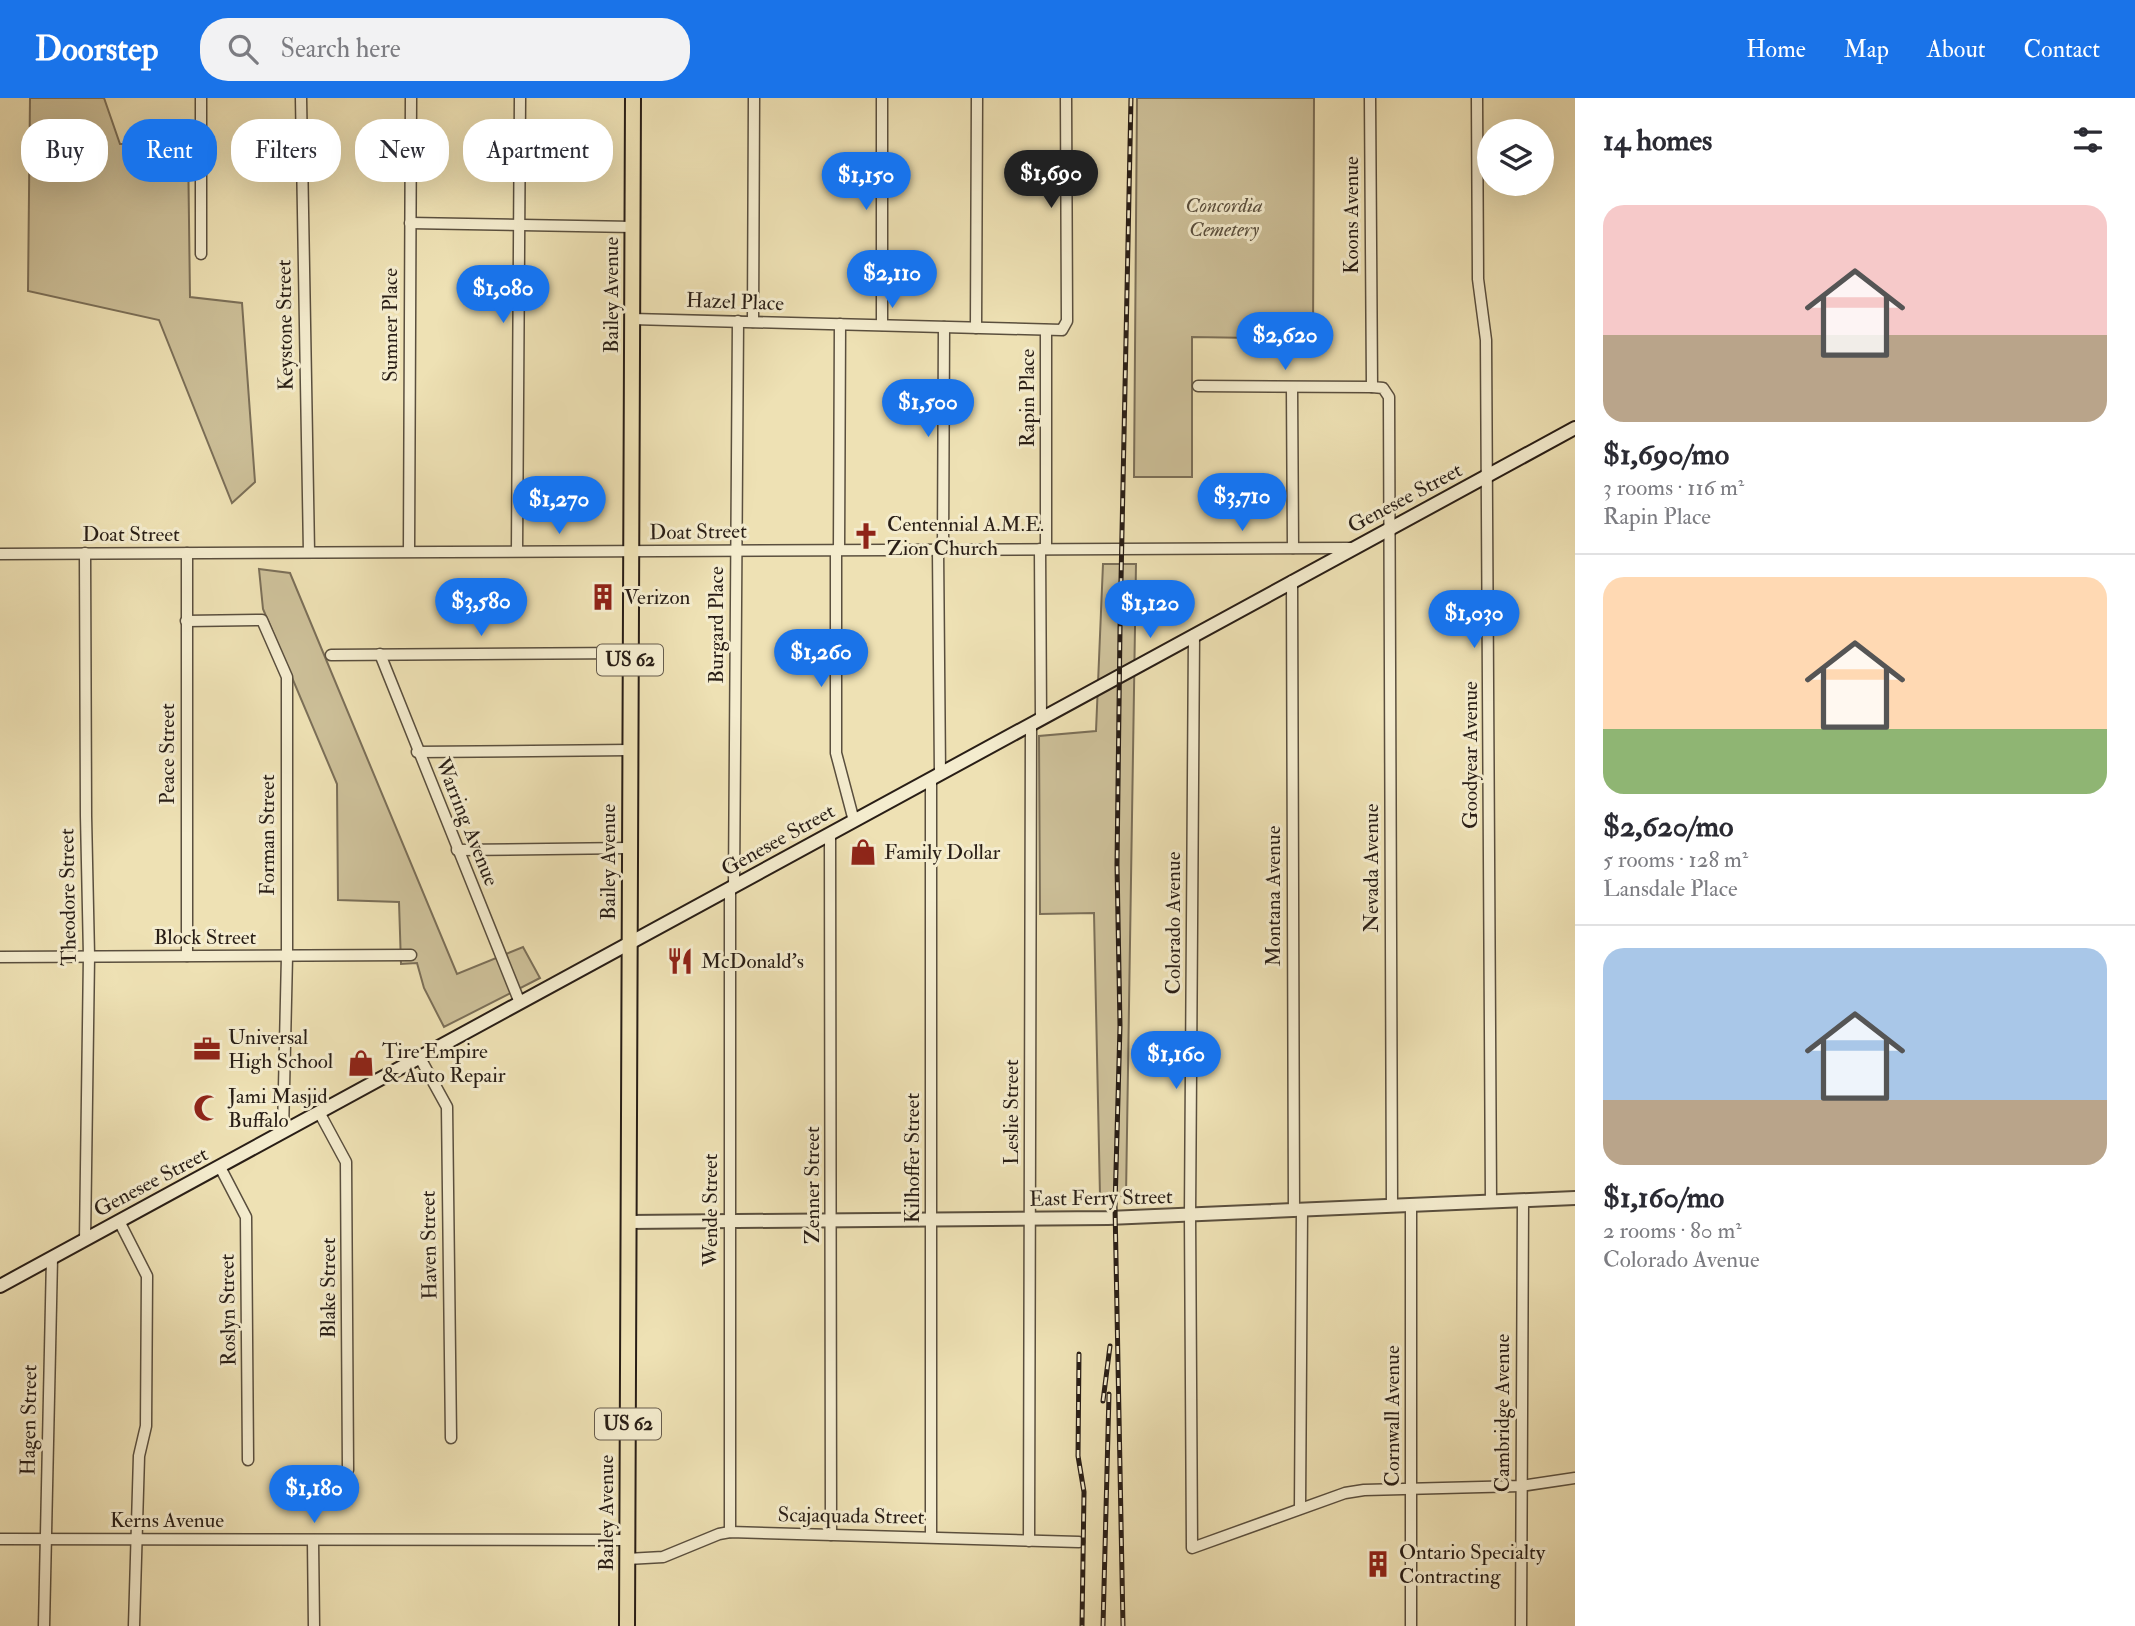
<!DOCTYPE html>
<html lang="en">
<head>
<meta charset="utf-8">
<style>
	body { margin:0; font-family:"IM FELL Double Pica",serif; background:#f2f2f3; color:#2b2b33; height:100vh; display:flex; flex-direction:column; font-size:26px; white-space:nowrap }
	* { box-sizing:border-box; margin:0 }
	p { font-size:23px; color:#7c7c81 }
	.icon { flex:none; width:38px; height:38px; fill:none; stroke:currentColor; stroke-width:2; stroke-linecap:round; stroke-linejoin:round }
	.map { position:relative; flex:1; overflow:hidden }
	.sheet { display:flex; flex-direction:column; background:#fff; width:560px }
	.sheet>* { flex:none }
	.guide { position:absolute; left:21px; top:21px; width:665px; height:63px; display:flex; gap:14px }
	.tools { position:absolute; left:1477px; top:21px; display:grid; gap:14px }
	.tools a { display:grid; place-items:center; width:77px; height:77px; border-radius:50%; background:#fff; box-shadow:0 7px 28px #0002; font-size:35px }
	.price { position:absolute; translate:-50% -60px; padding:0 16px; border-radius:24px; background:#1a73e8; color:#fff; font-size:23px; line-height:46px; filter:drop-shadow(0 2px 4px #0008) }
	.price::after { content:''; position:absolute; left:50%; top:42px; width:21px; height:16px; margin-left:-10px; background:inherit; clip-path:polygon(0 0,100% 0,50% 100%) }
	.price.selected { background:#222; color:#fff }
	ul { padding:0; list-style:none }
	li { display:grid; align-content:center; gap:14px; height:371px; padding:0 28px }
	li+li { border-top:2px solid #e1e1e2 }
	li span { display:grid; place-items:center; height:217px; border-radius:21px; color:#555 }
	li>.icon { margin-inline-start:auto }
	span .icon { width:126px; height:126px; fill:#fffc; stroke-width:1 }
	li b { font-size:30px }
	h2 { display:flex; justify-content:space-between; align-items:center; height:84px; padding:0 28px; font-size:30px }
	.chip { padding:0 24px; border-radius:28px; background:#fff; box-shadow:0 7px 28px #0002; font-size:24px; line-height:63px }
	.chip.selected { background:#1a73e8; color:#fff }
	header { display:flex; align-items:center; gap:42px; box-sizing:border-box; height:98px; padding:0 35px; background:#1a73e8; color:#fff }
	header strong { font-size:33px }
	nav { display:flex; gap:38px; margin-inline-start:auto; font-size:24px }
	.search { width:490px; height:63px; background:#f2f2f3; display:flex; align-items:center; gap:18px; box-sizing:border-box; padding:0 24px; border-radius:28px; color:#7c7c81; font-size:26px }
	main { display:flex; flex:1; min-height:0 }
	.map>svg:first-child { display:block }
	.green { fill:#cdc099; stroke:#7b6f58; stroke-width:2 }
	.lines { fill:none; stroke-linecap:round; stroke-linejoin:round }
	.minor-casing { stroke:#5a4f3e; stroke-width:13 }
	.tertiary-casing { stroke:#5a4f3e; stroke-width:16 }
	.secondary-casing { stroke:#291e16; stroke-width:16 }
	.primary-casing { stroke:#291e16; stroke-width:18 }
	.minor { stroke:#f4ecce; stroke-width:10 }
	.tertiary { stroke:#f4ecce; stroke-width:12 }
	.secondary { stroke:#f4ecce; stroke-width:12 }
	.primary { stroke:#eee1b4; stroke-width:14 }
	.rail-casing { stroke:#291e16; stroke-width:5 }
	.rail { stroke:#f4ecce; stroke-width:2.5; stroke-dasharray:8; stroke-linecap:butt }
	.labels { text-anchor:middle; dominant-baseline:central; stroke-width:6; stroke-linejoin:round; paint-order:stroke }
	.shield { fill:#f4ecce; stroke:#665c4d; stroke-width:2 }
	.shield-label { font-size:19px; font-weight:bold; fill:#291e16 }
	.park-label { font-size:21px; font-style:italic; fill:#5a4f3d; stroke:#f4ecce }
	.street-label { font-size:21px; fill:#291e16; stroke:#f4ecce }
	.poi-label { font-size:21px; fill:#291e16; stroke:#f4ecce; text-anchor:start }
</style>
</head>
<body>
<header>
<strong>Doorstep</strong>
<div class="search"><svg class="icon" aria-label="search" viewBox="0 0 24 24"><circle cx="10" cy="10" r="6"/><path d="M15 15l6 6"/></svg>Search here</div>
<nav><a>Home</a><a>Map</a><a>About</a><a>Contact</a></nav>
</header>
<main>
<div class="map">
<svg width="1575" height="1528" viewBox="0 0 1575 1528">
	<rect width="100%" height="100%" fill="#eee1b4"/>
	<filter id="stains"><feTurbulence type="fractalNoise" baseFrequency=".00286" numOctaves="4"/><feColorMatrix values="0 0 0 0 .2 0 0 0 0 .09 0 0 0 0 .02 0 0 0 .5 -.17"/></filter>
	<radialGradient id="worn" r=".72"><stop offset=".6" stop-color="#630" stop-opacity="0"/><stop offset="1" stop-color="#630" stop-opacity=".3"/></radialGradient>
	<g class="green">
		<polygon points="30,0 104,0 120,46 188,46 190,199 242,205 255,384 232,405 159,222 28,193"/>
		<polygon points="1137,0 1314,0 1313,241 1192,239 1192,379 1134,379"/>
		<polygon points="1103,466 1136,466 1126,1098 1100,1098 1094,815 1040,816 1039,638 1096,633"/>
		<polygon points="259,471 290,475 457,876 523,849 540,880 444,929 424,890 417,865 401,866 399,804 338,802 337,686 263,511"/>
	</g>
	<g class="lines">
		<defs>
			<g id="minor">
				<polyline points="201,0 201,156"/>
				<polyline points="301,0 309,454"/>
				<polyline points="882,0 882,227"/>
				<polyline points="1370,0 1372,289 1383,290 1389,299 1392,1108"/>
				<polyline points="1477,0 1478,181 1486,242 1491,1104"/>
				<polyline points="410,125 633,129"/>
				<polyline points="632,221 1062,232 1067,223 1066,0"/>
				<polyline points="753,224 754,0"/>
				<polyline points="976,230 977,0"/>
				<polyline points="1046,232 1046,451"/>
				<polyline points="1198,288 1372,289"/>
				<polyline points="1292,290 1293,450"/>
				<polyline points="1040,451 1041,621"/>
				<polyline points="836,452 836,655 854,723"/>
				<polyline points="839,452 840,226"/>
				<polyline points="938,452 940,676"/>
				<polyline points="943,452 944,229"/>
				<polyline points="409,453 411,0"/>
				<polyline points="517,453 520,0"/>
				<polyline points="187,455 187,858"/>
				<polyline points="0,456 1354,450"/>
				<polyline points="1292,483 1294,1113"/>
				<polyline points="186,523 262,522 287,579 287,858 283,1034"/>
				<polyline points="1194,537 1190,1117 1192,1450 1345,1395 1364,1392 1521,1388 1575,1380"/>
				<polyline points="380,556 520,905"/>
				<polyline points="331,557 630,555"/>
				<polyline points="417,654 630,652"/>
				<polyline points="830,736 831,1437"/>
				<polyline points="457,752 629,750"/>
				<polyline points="734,788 738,223"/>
				<polyline points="0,859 411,857"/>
				<polyline points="420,960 447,1009 451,1340"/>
				<polyline points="319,1014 346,1064 348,1372"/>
				<polyline points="220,1069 246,1119 248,1362"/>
				<polyline points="119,1123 147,1178 146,1328 139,1358 134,1528"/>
				<polyline points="85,1142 89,858 86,718 85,455"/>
				<polyline points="1300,1410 1302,1112"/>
				<polyline points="730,1434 730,790"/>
				<polyline points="931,1439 931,681"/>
				<polyline points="0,1441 627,1442"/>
				<polyline points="313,1443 314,1528"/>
				<polyline points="1029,1443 1031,627"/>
				<polyline points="627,1461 663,1459 719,1436 730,1434 1079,1444"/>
				<polyline points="44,1528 52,1160"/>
				<polyline points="1411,1528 1411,1107"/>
				<polyline points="1521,1528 1523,1102"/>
			</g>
			<polyline id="tertiary" points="628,1124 1108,1120 1575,1100"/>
			<polyline id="secondary" points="0,1188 1575,330"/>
			<polyline id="primary" points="627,1528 633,0"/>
		</defs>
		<use href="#minor" class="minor-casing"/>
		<use href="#tertiary" class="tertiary-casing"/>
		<use href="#secondary" class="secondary-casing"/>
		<use href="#primary" class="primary-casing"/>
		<use href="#minor" class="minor"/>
		<use href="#tertiary" class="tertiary"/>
		<use href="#secondary" class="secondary"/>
		<use href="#primary" class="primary"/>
		<defs>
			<g id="rail">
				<polyline points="1079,1256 1078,1358 1084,1394 1082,1528"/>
				<polyline points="1103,1303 1110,1248"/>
				<polyline points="1103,1528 1109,1296"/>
				<polyline points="1123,1528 1115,1108 1120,928 1117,767 1120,531 1131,0"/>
			</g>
		</defs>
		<use href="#rail" class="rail-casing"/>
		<use href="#rail" class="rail"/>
	</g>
	<defs>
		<symbol id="church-bare" viewBox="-9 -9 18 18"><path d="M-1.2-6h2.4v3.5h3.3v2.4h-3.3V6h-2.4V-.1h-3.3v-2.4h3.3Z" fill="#8f2418" stroke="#f4ecce" stroke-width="2.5" paint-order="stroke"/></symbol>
		<symbol id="building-bare" viewBox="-9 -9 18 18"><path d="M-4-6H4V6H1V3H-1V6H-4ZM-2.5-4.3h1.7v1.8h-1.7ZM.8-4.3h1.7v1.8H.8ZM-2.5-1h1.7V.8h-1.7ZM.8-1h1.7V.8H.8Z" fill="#8f2418" stroke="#f4ecce" stroke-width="2.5" paint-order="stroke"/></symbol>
		<symbol id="shop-bare" viewBox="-9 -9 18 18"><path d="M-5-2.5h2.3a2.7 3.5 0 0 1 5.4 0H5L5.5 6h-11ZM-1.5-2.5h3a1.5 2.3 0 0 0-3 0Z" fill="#8f2418" stroke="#f4ecce" stroke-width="2.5" paint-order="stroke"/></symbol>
		<symbol id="restaurant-bare" viewBox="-9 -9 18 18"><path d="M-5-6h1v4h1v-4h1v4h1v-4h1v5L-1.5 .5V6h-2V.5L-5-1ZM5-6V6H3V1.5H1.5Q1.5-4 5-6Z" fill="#8f2418" stroke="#f4ecce" stroke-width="2.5" paint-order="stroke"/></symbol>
		<symbol id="office-bare" viewBox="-9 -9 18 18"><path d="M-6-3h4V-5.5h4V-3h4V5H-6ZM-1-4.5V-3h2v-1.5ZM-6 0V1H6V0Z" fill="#8f2418" stroke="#f4ecce" stroke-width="2.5" paint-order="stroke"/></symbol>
		<symbol id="mosque-bare" viewBox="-9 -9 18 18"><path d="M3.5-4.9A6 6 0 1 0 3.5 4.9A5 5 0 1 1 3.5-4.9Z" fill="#8f2418" stroke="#f4ecce" stroke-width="2.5" paint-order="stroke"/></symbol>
	</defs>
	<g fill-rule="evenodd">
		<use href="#church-bare" x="847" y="419" width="38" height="38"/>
		<use href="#building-bare" x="584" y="480" width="38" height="38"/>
		<use href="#shop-bare" x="844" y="735" width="38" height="38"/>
		<use href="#restaurant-bare" x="661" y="844" width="38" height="38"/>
		<use href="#office-bare" x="188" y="932" width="38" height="38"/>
		<use href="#shop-bare" x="342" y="946" width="38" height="38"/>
		<use href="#mosque-bare" x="188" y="991" width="38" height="38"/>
		<use href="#building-bare" x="1359" y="1447" width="38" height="38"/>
	</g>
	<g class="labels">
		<g class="shield">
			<rect x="597" y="546.5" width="66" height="31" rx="5"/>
			<rect x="595" y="1310.5" width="66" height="31" rx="5"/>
		</g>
		<g class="shield-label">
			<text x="630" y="562">US 62</text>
			<text x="628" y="1326">US 62</text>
		</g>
		<g class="park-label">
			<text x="1224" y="107">Concordia<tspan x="1224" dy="24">Cemetery</tspan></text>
		</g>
		<g class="street-label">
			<text transform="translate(1351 117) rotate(-90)">Koons Avenue</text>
			<text transform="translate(611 197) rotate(-90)">Bailey Avenue</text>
			<text transform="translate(735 204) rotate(2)">Hazel Place</text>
			<text transform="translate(285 227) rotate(-91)">Keystone Street</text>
			<text transform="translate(390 227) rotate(-90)">Sumner Place</text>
			<text transform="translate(1027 300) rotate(-90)">Rapin Place</text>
			<text transform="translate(1405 400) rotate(-28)">Genesee Street</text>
			<text transform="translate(698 434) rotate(-1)">Doat Street</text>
			<text x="131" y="436">Doat Street</text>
			<text transform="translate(716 527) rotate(-90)">Burgard Place</text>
			<text transform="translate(167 656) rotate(-90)">Peace Street</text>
			<text transform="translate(1470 657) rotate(-90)">Goodyear Avenue</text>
			<text transform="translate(467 724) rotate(68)">Warring Avenue</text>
			<text transform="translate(267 737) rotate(-90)">Forman Street</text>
			<text transform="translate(778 742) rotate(-29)">Genesee Street</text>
			<text transform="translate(608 764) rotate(-90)">Bailey Avenue</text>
			<text transform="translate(1371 770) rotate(-90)">Nevada Avenue</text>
			<text transform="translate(1273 798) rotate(-90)">Montana Avenue</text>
			<text transform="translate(68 799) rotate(-91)">Theodore Street</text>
			<text transform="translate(1173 825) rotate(-90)">Colorado Avenue</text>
			<text x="205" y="839">Block Street</text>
			<text transform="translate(1011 1014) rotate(-90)">Leslie Street</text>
			<text transform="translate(912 1060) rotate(-90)">Kilhoffer Street</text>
			<text transform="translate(151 1084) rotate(-28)">Genesee Street</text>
			<text transform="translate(812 1087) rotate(-90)">Zenner Street</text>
			<text transform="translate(1101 1100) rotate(-1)">East Ferry Street</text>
			<text transform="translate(710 1112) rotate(-90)">Wende Street</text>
			<text transform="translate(429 1147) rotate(-91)">Haven Street</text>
			<text transform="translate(328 1190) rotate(-90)">Blake Street</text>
			<text transform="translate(228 1212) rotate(-91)">Roslyn Street</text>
			<text transform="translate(1502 1315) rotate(-90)">Cambridge Avenue</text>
			<text transform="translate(1392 1318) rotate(-90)">Cornwall Avenue</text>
			<text transform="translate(29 1322) rotate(-89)">Hagen Street</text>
			<text transform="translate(606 1415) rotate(-90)">Bailey Avenue</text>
			<text transform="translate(851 1418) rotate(1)">Scajaquada Street</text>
			<text x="167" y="1422">Kerns Avenue</text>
		</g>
		<g class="poi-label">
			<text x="887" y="426">Centennial A.M.E.<tspan x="887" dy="24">Zion Church</tspan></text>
			<text x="624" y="499">Verizon</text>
			<text x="884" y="754">Family Dollar</text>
			<text x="701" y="863">McDonald's</text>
			<text x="228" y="939">Universal<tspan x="228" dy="24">High School</tspan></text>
			<text x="382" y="953">Tire Empire<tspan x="382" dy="24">&amp; Auto Repair</tspan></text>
			<text x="228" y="998">Jami Masjid<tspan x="228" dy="24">Buffalo</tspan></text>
			<text x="1399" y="1454">Ontario Specialty<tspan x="1399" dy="24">Contracting</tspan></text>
		</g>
	</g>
	<rect width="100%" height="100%" filter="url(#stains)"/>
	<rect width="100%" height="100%" fill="url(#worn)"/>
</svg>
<div class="tools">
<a><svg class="icon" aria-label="layers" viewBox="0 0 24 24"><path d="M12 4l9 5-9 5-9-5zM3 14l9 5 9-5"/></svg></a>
</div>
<b class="price selected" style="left:1051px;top:112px">$1,690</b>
<b class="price" style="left:866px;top:114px">$1,150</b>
<b class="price" style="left:892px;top:212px">$2,110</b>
<b class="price" style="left:503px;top:227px">$1,080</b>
<b class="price" style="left:1285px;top:274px">$2,620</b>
<b class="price" style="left:928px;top:341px">$1,500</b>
<b class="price" style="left:1242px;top:435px">$3,710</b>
<b class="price" style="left:559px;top:438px">$1,270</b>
<b class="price" style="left:481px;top:540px">$3,580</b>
<b class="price" style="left:1150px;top:542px">$1,120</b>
<b class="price" style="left:1474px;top:552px">$1,030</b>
<b class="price" style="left:821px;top:591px">$1,260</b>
<b class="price" style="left:1176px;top:993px">$1,160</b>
<b class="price" style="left:314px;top:1427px">$1,180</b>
<div class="guide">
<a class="chip">Buy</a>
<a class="chip selected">Rent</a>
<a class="chip">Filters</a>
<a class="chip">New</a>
<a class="chip">Apartment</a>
</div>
</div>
<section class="sheet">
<h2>14 homes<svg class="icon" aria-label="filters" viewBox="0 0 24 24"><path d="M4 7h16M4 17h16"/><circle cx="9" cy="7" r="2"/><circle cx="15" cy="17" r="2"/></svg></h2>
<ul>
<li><span style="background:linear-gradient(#f6c9c9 60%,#b9a48a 0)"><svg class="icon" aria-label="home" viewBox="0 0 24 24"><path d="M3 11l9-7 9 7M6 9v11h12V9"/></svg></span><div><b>$1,690/mo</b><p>3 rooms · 116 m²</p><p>Rapin Place</p></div></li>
<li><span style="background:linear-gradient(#ffd9b3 70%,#8fb573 0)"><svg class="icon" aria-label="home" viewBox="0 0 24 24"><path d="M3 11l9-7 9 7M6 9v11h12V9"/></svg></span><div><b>$2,620/mo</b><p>5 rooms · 128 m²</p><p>Lansdale Place</p></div></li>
<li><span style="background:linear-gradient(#a9c7e8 70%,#b9a48a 0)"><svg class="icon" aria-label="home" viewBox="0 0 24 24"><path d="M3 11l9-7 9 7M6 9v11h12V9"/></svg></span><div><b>$1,160/mo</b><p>2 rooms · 80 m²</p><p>Colorado Avenue</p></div></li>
</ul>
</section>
</main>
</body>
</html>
